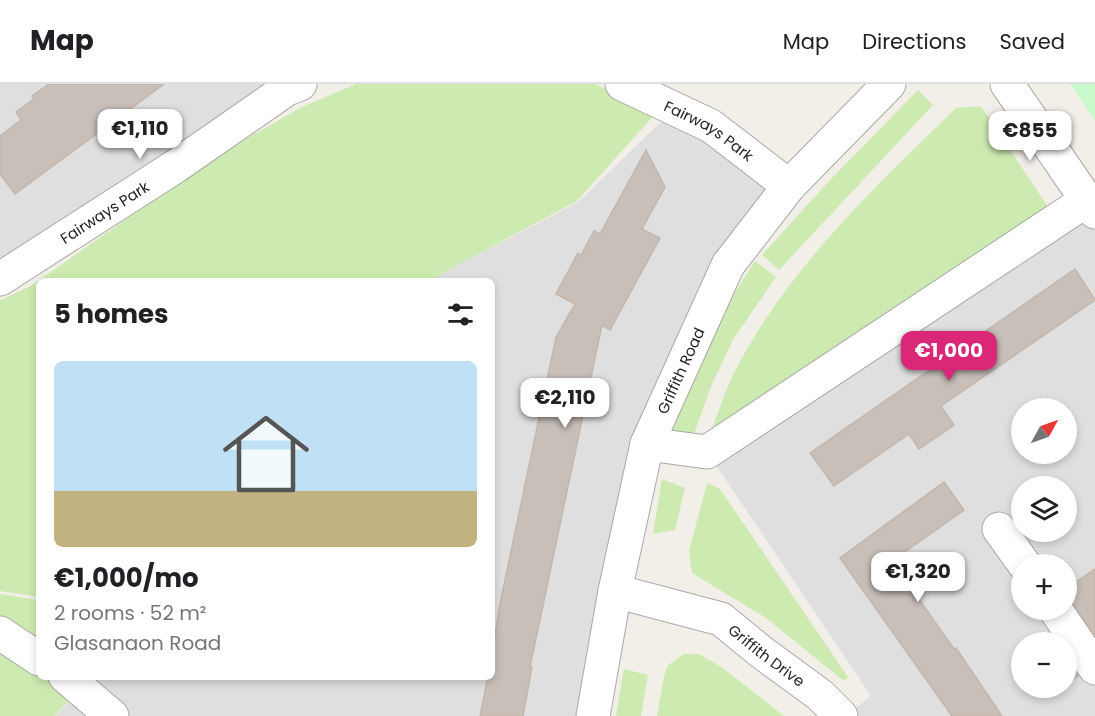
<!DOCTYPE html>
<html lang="en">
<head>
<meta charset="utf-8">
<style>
	body { margin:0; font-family:Poppins,sans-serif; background:#f6f6f6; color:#202124; height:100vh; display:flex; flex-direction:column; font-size:22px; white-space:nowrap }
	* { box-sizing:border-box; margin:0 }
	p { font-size:20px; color:#757577 }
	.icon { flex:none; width:33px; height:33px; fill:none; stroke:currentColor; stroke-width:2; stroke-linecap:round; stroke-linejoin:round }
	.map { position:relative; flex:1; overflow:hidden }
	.side { position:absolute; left:36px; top:194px; width:459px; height:402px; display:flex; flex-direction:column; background:#fff; border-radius:9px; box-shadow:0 3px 9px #0003 }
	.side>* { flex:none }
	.needle { width:39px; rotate:50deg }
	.controls { position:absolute; left:1011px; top:314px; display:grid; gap:12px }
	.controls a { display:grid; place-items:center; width:66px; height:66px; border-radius:50%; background:#fff; box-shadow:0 3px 9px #0003; font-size:30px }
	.price { position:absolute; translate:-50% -51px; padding:0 14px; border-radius:12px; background:#fff; color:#222; font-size:20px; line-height:39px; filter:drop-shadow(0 2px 3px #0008) }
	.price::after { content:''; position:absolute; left:50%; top:36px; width:18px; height:14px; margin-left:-9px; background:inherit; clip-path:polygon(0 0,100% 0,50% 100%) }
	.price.on { background:#db2777; color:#fff }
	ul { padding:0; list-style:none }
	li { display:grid; align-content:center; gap:12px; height:318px; padding:0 18px }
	li span { display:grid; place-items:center; height:186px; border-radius:9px; color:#555 }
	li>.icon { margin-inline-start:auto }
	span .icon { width:108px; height:108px; fill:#fffc; stroke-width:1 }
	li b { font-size:26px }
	h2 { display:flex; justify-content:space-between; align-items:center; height:72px; padding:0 18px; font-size:26px }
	header { display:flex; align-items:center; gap:36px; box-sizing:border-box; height:84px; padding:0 30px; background:#fff; border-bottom:2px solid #e0e0e0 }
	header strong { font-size:28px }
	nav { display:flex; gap:33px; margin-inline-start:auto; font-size:21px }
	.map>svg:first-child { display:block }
	.residential { fill:#e0dfdf; fill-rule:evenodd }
	.grass { fill:#cdebb0 }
	.park { fill:#c8facc }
	.building { fill:#c7bfb8; stroke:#c4b6ab; stroke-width:1.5 }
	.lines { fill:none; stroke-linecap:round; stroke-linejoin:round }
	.minor-casing { stroke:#a9a9a9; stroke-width:35 }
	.minor { stroke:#fff; stroke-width:33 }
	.labels { text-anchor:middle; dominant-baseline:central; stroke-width:4.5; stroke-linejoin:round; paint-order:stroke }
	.street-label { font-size:15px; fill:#222; stroke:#fff }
</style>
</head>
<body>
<header>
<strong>Map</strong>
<nav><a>Map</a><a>Directions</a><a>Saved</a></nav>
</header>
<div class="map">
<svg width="1095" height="632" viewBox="0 0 1095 632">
	<rect width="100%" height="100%" fill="#f2efe9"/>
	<g class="residential">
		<polygon points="0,0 299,0 0,194"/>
		<polygon points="684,29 789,102 647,360 593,632 56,632 79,605 80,593 492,592 492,196 435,196 441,190 578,118 661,38 664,39"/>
		<path d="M1095,128v504h-249l25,-20 -164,-244zM1022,324h44v45h-44zM1022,402h44v45h-44zM1022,480h44v45h-44zM1022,558h44v45h-44z"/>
	</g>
	<g class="grass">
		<polygon points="356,0 595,0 656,29 577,117 441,190 435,196 39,196 39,513 0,507 0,216 29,203 226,66 304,22"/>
		<polygon points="918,6 933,21 779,186 762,171 831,95"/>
		<path d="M981,22l67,101 -331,225 -4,-6c7,-18 13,-38 22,-55 53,-103 139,-183 221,-263z"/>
		<path d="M755,177l21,16 -42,61 -22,46 -19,53 -21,-6c15,-62 49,-116 83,-170z"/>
		<polygon points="662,395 685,404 675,446 653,450"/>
		<polygon points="707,399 720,405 848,593 844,597 766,534 692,489 689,467"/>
		<polygon points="0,510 39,516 39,592 80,593 79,604 55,632 0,632"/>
		<polygon points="684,570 699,570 723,584 784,632 657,632 664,592 668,581"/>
		<polygon points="624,585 648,591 641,632 616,632"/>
	</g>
	<polygon class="park" points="1070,0 1095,0 1095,37 1072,2"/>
	<g class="building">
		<polygon points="49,0 164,0 15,110 0,90 0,52 21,36 16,28 34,15 32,12"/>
		<polygon points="646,66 665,103 642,145 660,154 610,246 602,241 530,583 532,583 523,632 480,632 488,592 492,592 492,570 500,520 556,253 575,220 556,210 578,169 581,171 594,147 600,150"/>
		<polygon points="1075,185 1095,216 941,322 954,341 919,365 909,350 834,402 810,369"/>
		<polygon points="944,398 964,426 892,477 954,565 956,564 1002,632 952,632 840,474"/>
		<polygon points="1095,485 1095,551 1066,511 1066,505"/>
		<polygon points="1066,575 1078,592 1066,600"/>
	</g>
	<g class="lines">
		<defs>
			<g id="minor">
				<path id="s1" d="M622,0l89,42 78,60"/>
				<polyline points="1007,0 1095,128"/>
				<path id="s2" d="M0,195l176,-113 111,-77 13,-5"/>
				<polyline points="647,360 707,368 1087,116"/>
				<polyline points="999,445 1024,480"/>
				<path id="s3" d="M615,507l106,28 39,32 60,44 21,21"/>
				<polyline points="1055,525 1095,584"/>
				<polyline points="0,549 39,575"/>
				<polyline points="65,592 112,632"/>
				<path id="s4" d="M593,632l22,-125 32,-147 81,-179 61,-79 100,-102"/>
			</g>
		</defs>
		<use href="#minor" class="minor-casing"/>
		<use href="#minor" class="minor"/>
	</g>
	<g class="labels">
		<g class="street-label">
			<text stroke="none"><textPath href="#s1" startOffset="99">Fairways Park</textPath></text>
			<text stroke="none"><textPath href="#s2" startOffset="124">Fairways Park</textPath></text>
			<text stroke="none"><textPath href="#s4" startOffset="358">Griffith Road</textPath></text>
			<text stroke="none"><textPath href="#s3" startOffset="168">Griffith Drive</textPath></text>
		</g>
	</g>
</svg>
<div class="controls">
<a><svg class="needle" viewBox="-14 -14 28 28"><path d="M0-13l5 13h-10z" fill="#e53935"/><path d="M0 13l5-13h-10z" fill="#757577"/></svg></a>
<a><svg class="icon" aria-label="layers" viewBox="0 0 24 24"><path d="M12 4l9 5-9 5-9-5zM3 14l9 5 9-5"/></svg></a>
<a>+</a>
<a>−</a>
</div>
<b class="price" style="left:140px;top:76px">€1,110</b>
<b class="price" style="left:1030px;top:78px">€855</b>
<b class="price on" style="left:949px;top:298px">€1,000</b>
<b class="price" style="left:565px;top:345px">€2,110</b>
<b class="price" style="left:918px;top:519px">€1,320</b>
<section class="side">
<h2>5 homes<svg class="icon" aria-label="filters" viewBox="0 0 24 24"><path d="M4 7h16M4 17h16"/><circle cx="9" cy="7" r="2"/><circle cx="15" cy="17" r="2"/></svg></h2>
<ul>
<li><span style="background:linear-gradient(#bfe0f5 70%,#c2b280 0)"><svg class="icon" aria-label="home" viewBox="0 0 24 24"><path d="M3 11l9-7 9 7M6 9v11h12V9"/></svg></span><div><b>€1,000/mo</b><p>2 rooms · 52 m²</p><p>Glasanaon Road</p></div></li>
</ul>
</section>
</div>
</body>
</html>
